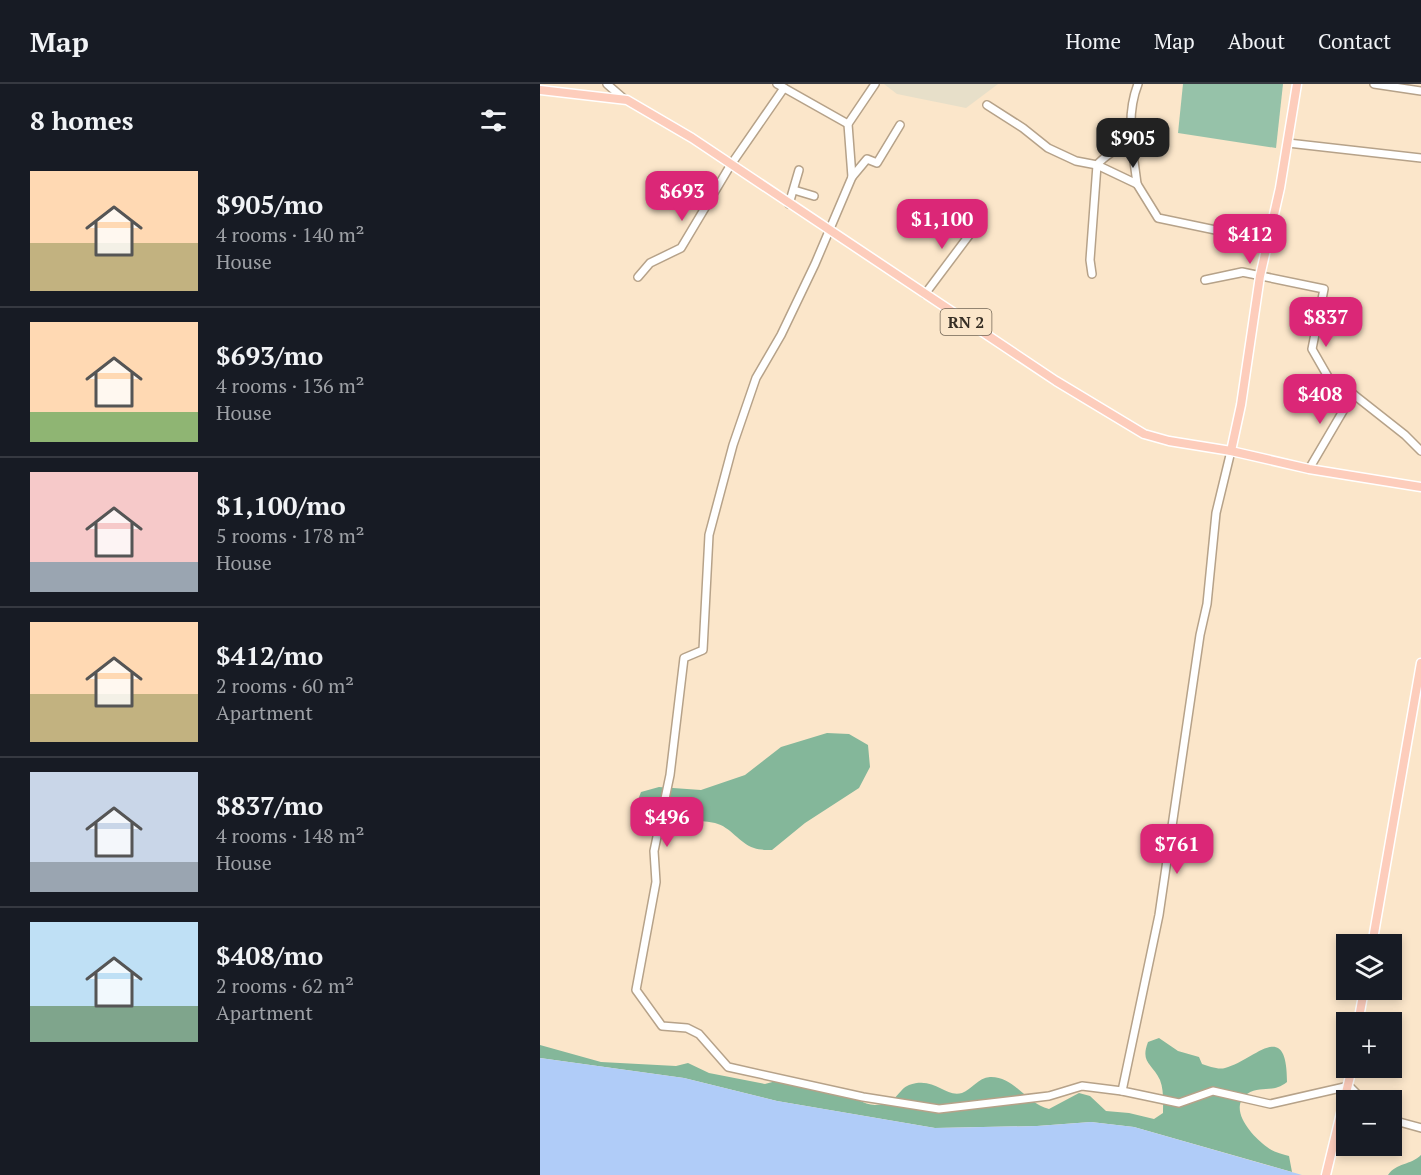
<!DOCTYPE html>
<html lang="en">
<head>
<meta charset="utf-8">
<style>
	body { margin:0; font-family:"PT Serif",serif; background:#20242c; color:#f1f3f6; height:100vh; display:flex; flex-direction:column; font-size:22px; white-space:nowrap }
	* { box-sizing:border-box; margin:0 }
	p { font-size:20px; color:#9ea1a6 }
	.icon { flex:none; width:33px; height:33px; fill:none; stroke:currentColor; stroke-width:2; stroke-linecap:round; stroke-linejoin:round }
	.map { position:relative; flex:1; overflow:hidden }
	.drawer { display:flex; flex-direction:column; background:#171b24; width:540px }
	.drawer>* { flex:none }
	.fabs { position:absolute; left:796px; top:850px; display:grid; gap:12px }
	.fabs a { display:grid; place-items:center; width:66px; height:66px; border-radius:0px; background:#171b24; box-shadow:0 3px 9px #0003; font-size:30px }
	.price { position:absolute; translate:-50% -51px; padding:0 14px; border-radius:12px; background:#db2777; color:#fff; font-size:20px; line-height:39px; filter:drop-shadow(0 2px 3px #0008) }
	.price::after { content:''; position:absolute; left:50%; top:36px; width:18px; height:14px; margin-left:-9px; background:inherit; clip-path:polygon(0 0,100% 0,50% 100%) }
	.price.current { background:#222; color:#fff }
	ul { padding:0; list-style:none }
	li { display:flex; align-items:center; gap:18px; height:150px; padding:0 30px }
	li+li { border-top:2px solid #363941 }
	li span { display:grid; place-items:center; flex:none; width:168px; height:120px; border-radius:0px; color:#555 }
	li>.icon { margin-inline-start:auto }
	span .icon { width:72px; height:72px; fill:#fffc; stroke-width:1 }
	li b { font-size:26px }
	h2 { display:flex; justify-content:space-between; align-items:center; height:72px; padding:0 30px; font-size:26px }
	header { display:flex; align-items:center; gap:36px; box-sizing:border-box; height:84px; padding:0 30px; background:#171b24; border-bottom:2px solid #363941 }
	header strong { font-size:28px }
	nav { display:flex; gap:33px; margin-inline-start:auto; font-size:21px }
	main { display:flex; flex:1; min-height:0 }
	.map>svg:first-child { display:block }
	.commercial { fill:#e7dfc9 }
	.green { fill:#96c2a9 }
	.forest { fill:#84b79a }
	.water { fill:#b0ccf8 }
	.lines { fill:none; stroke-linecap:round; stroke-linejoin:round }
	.minor-casing { stroke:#b6a289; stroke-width:10 }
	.major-casing { stroke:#fff; stroke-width:11 }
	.minor { stroke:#fff; stroke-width:7 }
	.major { stroke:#fdcdbc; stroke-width:8 }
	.labels { text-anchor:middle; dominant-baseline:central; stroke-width:6; stroke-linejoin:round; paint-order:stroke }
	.shield { fill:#fbe6ca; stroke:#726656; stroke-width:1.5 }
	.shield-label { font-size:16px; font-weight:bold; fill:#372f25 }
</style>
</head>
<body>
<header>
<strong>Map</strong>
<nav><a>Home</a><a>Map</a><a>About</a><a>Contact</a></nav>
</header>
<main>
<section class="drawer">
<h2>8 homes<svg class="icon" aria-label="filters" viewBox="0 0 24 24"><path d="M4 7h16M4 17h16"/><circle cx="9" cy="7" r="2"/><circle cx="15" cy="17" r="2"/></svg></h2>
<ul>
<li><span style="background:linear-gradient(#ffd9b3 60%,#c2b280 0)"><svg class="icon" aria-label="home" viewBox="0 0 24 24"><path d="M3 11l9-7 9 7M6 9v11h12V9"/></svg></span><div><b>$905/mo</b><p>4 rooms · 140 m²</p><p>House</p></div></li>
<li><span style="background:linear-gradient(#ffd9b3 75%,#8fb573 0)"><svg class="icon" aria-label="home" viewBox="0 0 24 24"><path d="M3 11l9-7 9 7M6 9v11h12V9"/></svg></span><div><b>$693/mo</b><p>4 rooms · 136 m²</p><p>House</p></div></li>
<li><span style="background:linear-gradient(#f6c9c9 75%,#9aa5b1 0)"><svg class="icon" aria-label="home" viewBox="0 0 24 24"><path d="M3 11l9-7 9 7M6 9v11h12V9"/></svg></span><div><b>$1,100/mo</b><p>5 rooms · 178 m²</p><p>House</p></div></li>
<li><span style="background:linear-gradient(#ffd9b3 60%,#c2b280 0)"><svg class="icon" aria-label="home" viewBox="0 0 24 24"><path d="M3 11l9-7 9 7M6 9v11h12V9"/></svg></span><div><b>$412/mo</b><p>2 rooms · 60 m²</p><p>Apartment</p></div></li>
<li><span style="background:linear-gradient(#c9d6e8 75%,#9aa5b1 0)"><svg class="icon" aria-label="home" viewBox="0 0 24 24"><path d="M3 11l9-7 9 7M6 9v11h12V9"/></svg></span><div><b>$837/mo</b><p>4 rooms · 148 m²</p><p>House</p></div></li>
<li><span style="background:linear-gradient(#bfe0f5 70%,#7fa58c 0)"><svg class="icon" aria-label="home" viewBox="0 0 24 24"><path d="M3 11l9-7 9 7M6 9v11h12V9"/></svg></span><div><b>$408/mo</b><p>2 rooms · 62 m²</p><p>Apartment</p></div></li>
</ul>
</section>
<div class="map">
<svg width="881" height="1091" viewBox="0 0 881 1091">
	<rect width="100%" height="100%" fill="#fbe6ca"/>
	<polygon class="commercial" points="344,0 458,0 426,24 357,10"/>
	<polygon class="green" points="643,0 743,0 736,64 638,49"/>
	<g class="forest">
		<path d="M287,649l22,1 19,11 2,22 -11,21 -54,35 -33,27c-5,0 -13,0 -18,-2 -15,-5 -23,-21 -39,-25 -26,-6 -53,2 -78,-8l-1,-10 5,-13 18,-5 42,3 44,-15 36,-28z"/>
		<path d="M619,954l19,13 21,6 3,7c7,2 16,6 23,4 30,-8 62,-51 62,14 -15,12 -26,3 -40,12 -20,15 6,43 20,53 6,5 15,7 22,9l3,16 -158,-45 -43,-5 -54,4 -102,2 -158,-27 -93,-23 -144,-20v-13l61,17 75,4 12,-3 21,10 56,11 11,-3 7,-5c19,3 39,9 58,16 10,3 23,13 34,13 22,0 23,-16 34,-20 26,-9 36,13 53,8 10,-4 16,-15 28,-16 24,-1 37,27 59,32l30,-16 11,3 16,15 23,2 25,6 9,-6c0,-10 1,-23 -3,-33 -8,-17 -20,-17 -12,-38z"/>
		<path d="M881,1071v20h-33c8,-12 23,-10 33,-20z"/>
	</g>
	<polygon class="water" points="0,974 144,994 237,1017 395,1044 497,1042 551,1038 594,1043 762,1091 0,1091"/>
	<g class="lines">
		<defs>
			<g id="minor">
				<polyline points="67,0 83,14"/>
				<polyline points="237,0 308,40"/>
				<polyline points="335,0 308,40 312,93 275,180 241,251 216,294 193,361 169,451 163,566 144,574 130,691 114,767 116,798 96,906 122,942 147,944 159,950 188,983 323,1013 399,1025 509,1012 542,1002 582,1007"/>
				<polyline points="834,0 881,7"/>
				<polyline points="447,21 483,44 508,64 536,77 557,81 597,100 618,134 728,157"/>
				<polyline points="748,59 881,74"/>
				<polyline points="312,93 327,75 337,79 360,41"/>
				<path d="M597,100c-4,-34 -12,-67 1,-100"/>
				<polyline points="254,106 274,112"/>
				<polyline points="249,120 259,86"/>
				<polyline points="700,189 665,196 702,188 784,205 772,265 791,298 813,310 865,351 881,367"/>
				<path d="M552,190l-2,-14 7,-95c10,-13 26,-16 34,-30"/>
				<polyline points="98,193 110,179 141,164 190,82 244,4"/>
				<polyline points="385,210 439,138"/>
				<polyline points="691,367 676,429 667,520 660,551 619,831 582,1007 639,1019 673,1007 730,1020 809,1002 824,1017"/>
				<polyline points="769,385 813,310"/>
				<polyline points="852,1036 881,1044"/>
			</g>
			<g id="major">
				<polyline points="0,6 87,16 152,54 516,297 604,350 629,357 691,367 769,385 881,403"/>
				<polyline points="691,367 701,321 720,192 740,104 757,0"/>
				<polyline points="832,861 881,579"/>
				<polyline points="818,939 824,906"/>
				<polyline points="786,1091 812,984"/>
			</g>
		</defs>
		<use href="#minor" class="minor-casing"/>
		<use href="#major" class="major-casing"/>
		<use href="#minor" class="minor"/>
		<use href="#major" class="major"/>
	</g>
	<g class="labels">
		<rect class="shield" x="400.5" y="225" width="51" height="26" rx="4.5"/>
		<g class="shield-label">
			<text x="426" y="238">RN 2</text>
		</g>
	</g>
</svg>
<div class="fabs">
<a><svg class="icon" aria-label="layers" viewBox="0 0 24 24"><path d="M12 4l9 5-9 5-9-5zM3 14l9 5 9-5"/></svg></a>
<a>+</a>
<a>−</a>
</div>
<b class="price current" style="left:593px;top:85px">$905</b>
<b class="price" style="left:142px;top:138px">$693</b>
<b class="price" style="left:402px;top:166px">$1,100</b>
<b class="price" style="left:710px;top:181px">$412</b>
<b class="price" style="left:786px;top:264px">$837</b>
<b class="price" style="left:780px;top:341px">$408</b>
<b class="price" style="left:127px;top:764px">$496</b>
<b class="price" style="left:637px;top:791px">$761</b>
</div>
</main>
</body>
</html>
